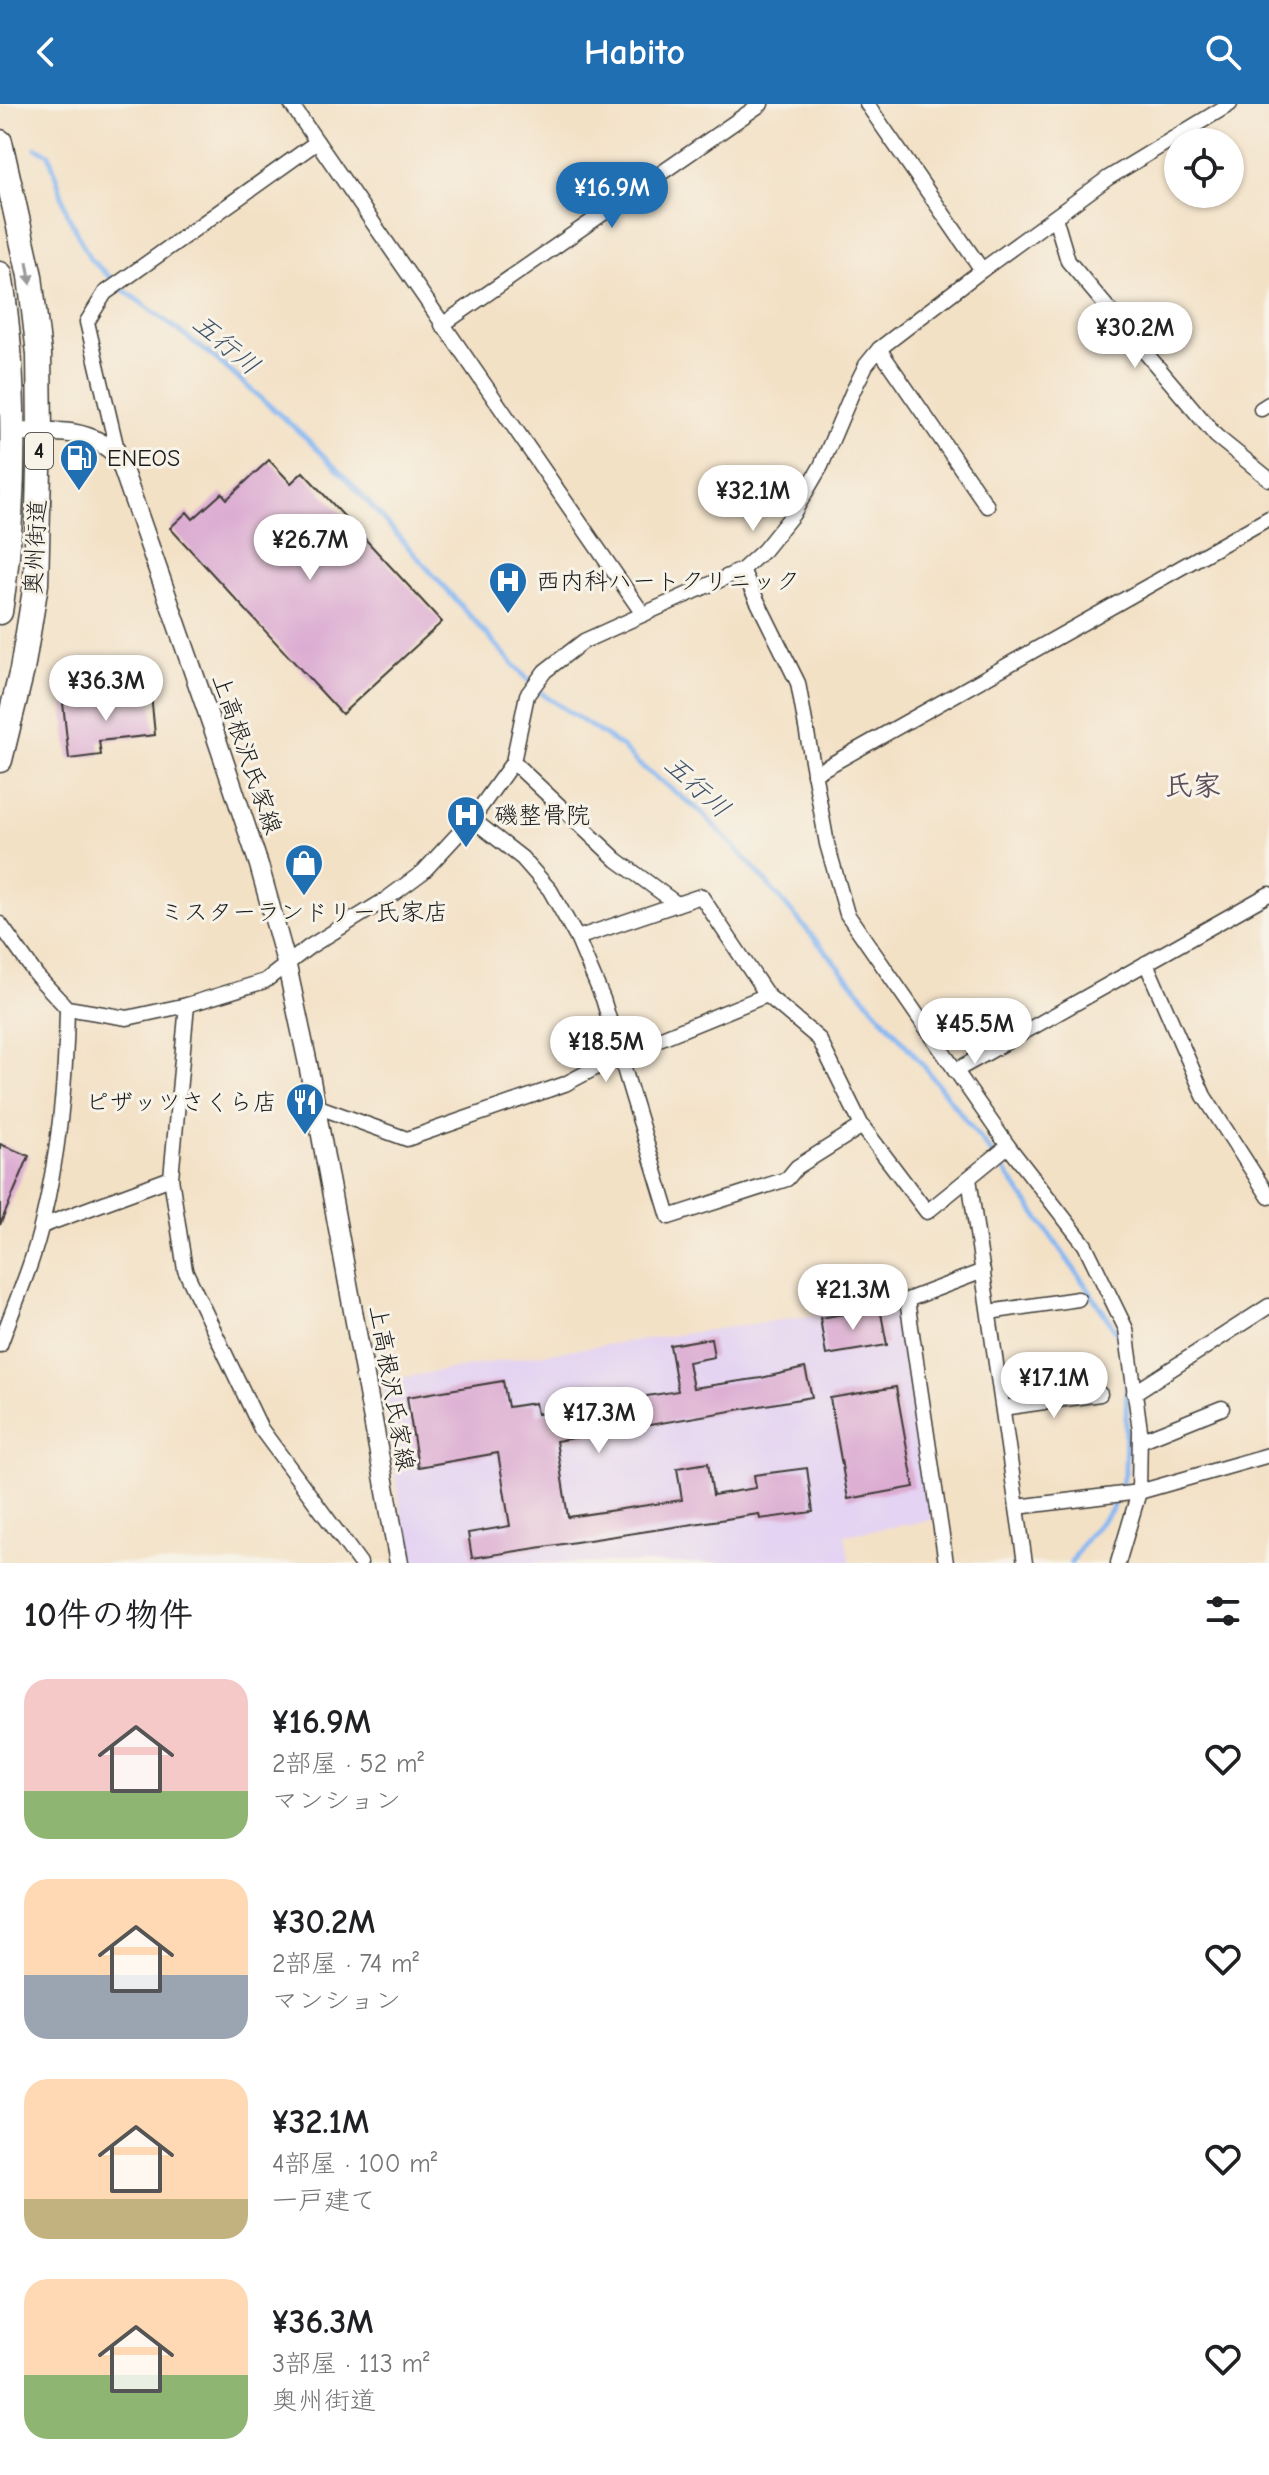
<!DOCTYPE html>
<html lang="ja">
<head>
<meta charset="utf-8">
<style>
	body { margin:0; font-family:"Comic Neue","Klee One",sans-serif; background:#f2f2f2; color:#202124; height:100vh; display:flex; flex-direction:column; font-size:30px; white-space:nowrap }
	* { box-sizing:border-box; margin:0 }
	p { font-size:26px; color:#757577 }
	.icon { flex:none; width:44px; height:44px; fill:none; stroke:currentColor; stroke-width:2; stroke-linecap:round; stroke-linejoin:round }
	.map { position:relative; height:1459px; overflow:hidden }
	.details { display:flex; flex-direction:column; background:#fff; flex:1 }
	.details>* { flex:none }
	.controls { position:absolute; left:1164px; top:24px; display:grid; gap:16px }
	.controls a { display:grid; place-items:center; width:80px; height:80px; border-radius:50%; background:#fff; box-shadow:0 2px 6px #0004; font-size:40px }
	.price { position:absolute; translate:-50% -68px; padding:0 18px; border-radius:28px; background:#fff; color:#222; font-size:26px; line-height:52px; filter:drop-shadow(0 2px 4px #0008) }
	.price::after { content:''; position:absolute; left:50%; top:48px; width:24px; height:18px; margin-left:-12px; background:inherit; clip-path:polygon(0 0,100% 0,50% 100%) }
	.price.current { background:#1f6fb2; color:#fff }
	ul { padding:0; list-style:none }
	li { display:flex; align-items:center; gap:24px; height:200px; padding:0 24px }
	li span { display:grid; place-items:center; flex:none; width:224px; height:160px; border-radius:24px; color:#555 }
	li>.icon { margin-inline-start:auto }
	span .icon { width:96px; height:96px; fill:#fffc; stroke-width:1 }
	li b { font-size:34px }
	h2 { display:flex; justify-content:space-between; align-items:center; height:96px; padding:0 24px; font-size:34px }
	header { display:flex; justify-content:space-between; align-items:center; height:104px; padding:0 24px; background:#1f6fb2; color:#fff; font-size:36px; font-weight:800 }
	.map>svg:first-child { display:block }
	.built { fill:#e4d3f2 }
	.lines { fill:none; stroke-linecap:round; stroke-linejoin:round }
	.stream { stroke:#86b7f2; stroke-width:5 }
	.building { fill:#dcacd2 }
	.street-casing { stroke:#3c3a36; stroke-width:17 }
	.secondary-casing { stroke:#3c3a36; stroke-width:21 }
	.highway-casing { stroke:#3c3a36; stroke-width:27 }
	.street { stroke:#fff; stroke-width:14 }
	.secondary { stroke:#fff; stroke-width:18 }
	.highway { stroke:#fff; stroke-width:24 }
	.oneway { fill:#999 }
	.labels { text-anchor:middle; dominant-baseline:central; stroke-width:6; stroke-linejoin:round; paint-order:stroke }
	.shield { fill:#f7f3e8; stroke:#5e5c59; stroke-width:2 }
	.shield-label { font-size:22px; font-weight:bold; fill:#1c1c1c }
	.poi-label { font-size:24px; fill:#1c1c1c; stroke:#f7f3e8; text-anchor:start }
	.street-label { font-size:24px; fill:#1c1c1c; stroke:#f7f3e8 }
	.water-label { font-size:26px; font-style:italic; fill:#415267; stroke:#f7f3e8 }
	.quarter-label { font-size:28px; font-weight:bold; fill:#5f4e5c; stroke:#f7f3e8 }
</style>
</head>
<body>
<header><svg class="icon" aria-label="back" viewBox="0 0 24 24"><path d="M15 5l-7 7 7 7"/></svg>Habito<svg class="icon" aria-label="search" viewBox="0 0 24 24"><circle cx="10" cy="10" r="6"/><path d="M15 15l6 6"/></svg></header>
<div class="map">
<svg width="1269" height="1459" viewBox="0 0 1269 1459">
	<rect width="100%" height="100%" fill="#f7f3e8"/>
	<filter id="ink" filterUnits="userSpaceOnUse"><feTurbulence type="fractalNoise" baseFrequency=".0125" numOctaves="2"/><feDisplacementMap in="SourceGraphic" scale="16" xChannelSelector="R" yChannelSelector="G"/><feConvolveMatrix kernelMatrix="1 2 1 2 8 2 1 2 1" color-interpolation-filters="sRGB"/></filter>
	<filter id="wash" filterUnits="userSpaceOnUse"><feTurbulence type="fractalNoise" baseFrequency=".006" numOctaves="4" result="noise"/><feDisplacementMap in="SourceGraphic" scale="32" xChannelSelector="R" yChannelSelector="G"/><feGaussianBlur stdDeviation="1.8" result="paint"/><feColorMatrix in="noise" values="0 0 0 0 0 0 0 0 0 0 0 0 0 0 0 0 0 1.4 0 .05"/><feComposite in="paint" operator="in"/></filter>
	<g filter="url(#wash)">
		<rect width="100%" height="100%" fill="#f3e1c6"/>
		<polygon class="built" points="900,1194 932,1416 845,1431 850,1459 409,1459 381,1277 555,1248 815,1211"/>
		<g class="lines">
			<g class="stream">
				<polyline points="36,44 49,50 68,111 90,155 124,186 215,254 304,332 347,375 525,573 545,592 622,643 637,659 700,707 754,764 923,961 1003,1064 1086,1182 1118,1230 1123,1245"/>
				<polyline points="1071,1459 1087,1433 1111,1407 1125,1369 1127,1274"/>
			</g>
		</g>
		<g id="blocks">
			<g class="building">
				<polygon points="269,356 291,379 303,368 442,518 342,610 170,424 187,408 193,415 222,389 227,395"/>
				<polygon points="151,590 155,631 99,637 101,651 69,655 63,599"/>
				<polygon points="0,1040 29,1052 0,1121"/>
				<polygon points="880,1204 887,1241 826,1251 820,1214"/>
				<polygon points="711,1234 714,1253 688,1258 693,1284 761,1274 805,1264 812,1293 556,1337 568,1413 682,1396 677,1364 708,1359 713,1391 756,1384 754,1371 807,1364 813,1408 760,1415 759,1410 472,1454 468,1429 510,1422 498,1349 418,1363 407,1293 503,1277 508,1303 535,1299 537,1310 678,1287 670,1241"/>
				<polygon points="896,1283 914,1383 848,1395 830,1294"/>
			</g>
		</g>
	</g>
	<g filter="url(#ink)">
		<use href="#blocks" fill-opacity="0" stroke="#3c3a36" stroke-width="2"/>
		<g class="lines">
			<defs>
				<g id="street">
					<polyline points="291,0 643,510"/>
					<polyline points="867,0 982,166"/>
					<polyline points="1055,113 1068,157 1216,332 1269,375"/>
					<polyline points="442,221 761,0"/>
					<polyline points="879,245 987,402"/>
					<polyline points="1261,305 1269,300"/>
					<polyline points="119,354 87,218 105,189 317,38"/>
					<polyline points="742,466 798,579 827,740 847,810 1008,1042 1085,1141 1126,1225 1140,1326 1139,1388 1118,1459"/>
					<polyline points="513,658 617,756 677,800"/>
					<polyline points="814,670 1269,414"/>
					<polyline points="472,715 522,754 550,786 577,834 603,895 669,1113 787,1075 797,1063 862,1022 927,1108 1008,1042"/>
					<polyline points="0,820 37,872 67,904 127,914 187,901 265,877 309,843 385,796 423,768 472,715 513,658 527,591 545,567 584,537 742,466 764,446 793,410 821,362 852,289 866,261 879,245 982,166 1108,74 1230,0"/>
					<polyline points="577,834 701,792 767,891"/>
					<polyline points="1146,859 1204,992 1269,1093"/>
					<polyline points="187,901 171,1074 185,1166 261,1325 360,1459"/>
					<polyline points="955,967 1269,790"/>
					<polyline points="316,1002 407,1035 565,980 620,951 767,891 819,935 862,1022"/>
					<polyline points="969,1074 1025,1459"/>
					<polyline points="42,1122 171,1074"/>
					<polyline points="989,1208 1078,1195"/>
					<path d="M0,1241c14,-40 33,-81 42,-122 17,-70 24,-144 25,-215"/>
					<polyline points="1134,1289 1269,1202"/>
					<polyline points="1003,1304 1100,1290"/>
					<polyline points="1140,1337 1222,1304"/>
					<polyline points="1017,1403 1139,1388 1269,1351"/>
					<polyline points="946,1459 907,1196 983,1167"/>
				</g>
				<path id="secondary" d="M11,329c39,-2 80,-7 108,25l97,279 43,128 28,101 21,98 91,499"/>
				<g id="highway">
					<polyline points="0,38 30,172 39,250 40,328 36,480 22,566 0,656"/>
					<path d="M0,170c17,104 16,234 0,338"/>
				</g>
			</defs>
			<use href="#street" class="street-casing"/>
			<use href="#secondary" class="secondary-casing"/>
			<use href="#highway" class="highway-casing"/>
			<use href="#street" class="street"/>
			<use href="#secondary" class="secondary"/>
			<use href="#highway" class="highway"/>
		</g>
		<defs><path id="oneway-solid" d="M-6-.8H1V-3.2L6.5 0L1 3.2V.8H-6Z" transform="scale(2)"/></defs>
		<use class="oneway" href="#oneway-solid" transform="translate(29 169) rotate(80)"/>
	</g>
	<defs>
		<symbol id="fuel-pin" viewBox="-11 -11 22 30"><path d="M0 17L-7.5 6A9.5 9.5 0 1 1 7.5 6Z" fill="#1f6fb2" stroke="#f7f3e8"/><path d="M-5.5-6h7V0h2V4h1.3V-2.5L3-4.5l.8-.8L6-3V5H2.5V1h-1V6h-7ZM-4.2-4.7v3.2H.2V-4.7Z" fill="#fff"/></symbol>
		<symbol id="hospital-pin" viewBox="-11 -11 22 30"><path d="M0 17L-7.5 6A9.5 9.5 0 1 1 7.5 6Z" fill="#1f6fb2" stroke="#f7f3e8"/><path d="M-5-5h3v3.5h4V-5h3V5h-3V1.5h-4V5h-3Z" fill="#fff"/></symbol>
		<symbol id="shop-pin" viewBox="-11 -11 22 30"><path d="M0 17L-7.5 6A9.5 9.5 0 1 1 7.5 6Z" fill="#1f6fb2" stroke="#f7f3e8"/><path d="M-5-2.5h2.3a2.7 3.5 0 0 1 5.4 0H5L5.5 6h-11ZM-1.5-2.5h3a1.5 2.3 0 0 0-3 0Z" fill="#fff"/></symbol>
		<symbol id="restaurant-pin" viewBox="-11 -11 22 30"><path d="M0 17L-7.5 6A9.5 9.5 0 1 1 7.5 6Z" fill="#1f6fb2" stroke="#f7f3e8"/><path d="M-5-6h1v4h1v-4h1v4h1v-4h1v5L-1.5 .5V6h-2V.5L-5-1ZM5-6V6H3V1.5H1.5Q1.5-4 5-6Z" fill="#fff"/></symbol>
	</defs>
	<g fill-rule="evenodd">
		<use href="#fuel-pin" x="57" y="332" width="44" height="60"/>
		<use href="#hospital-pin" x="486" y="455" width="44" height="60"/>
		<use href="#hospital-pin" x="444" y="689" width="44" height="60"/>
		<use href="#shop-pin" x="282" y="737" width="44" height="60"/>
		<use href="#restaurant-pin" x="283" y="976" width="44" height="60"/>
	</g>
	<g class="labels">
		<rect class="shield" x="25" y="329" width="28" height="36" rx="6"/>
		<g class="shield-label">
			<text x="39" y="347">4</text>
		</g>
		<g class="poi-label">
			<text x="107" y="354">ENEOS</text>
			<text x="536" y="477">西内科ハートクリニック</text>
			<text x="494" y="711">磯整骨院</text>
			<text x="304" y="808" text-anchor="middle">ミスターランドリー氏家店</text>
			<text x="277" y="998" text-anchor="end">ピザッツさくら店</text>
		</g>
		<g class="street-label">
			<text transform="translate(35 443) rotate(-87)">奥州街道</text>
			<text transform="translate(247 650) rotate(71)">上高根沢氏家線</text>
			<text transform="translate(392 1284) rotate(80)">上高根沢氏家線</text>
		</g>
		<g class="water-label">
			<text transform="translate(226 241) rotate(40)">五行川</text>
			<text transform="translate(697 683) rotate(42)">五行川</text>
		</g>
		<g class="quarter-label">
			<text x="1193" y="682">氏家</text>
		</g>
	</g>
</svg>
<div class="controls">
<a><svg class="icon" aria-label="locate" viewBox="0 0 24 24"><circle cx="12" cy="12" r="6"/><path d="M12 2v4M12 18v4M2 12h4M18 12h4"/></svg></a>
</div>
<b class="price current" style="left:612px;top:126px">¥16.9M</b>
<b class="price" style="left:1135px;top:266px">¥30.2M</b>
<b class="price" style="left:753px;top:429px">¥32.1M</b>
<b class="price" style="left:310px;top:478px">¥26.7M</b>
<b class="price" style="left:106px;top:619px">¥36.3M</b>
<b class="price" style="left:975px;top:962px">¥45.5M</b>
<b class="price" style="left:606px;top:980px">¥18.5M</b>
<b class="price" style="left:853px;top:1228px">¥21.3M</b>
<b class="price" style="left:1054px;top:1316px">¥17.1M</b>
<b class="price" style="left:599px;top:1351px">¥17.3M</b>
</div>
<section class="details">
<h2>10件の物件<svg class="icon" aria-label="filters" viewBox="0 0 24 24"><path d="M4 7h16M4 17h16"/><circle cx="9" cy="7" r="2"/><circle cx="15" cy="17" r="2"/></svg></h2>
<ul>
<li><span style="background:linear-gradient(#f6c9c9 70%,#8fb573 0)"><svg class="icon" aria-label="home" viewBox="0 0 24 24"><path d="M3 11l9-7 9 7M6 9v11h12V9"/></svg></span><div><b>¥16.9M</b><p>2部屋 · 52 m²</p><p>マンション</p></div><svg class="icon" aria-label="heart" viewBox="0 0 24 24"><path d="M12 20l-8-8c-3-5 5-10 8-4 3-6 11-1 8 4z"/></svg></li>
<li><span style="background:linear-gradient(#ffd9b3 60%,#9aa5b1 0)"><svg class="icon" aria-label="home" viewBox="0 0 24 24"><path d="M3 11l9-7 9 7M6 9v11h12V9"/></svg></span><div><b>¥30.2M</b><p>2部屋 · 74 m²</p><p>マンション</p></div><svg class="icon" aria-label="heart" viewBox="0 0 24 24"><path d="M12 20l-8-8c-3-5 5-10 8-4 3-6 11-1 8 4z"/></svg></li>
<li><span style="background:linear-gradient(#ffd9b3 75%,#c2b280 0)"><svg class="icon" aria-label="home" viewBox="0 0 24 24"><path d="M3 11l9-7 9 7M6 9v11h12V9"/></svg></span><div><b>¥32.1M</b><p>4部屋 · 100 m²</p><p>一戸建て</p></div><svg class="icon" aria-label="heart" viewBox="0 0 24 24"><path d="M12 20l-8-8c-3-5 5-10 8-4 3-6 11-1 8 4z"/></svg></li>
<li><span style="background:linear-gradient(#ffd9b3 60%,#8fb573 0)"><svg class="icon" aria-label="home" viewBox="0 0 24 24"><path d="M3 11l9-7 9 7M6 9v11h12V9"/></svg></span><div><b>¥36.3M</b><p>3部屋 · 113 m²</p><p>奥州街道</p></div><svg class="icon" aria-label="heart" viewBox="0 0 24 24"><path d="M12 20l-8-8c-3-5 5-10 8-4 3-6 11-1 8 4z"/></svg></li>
</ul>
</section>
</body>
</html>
